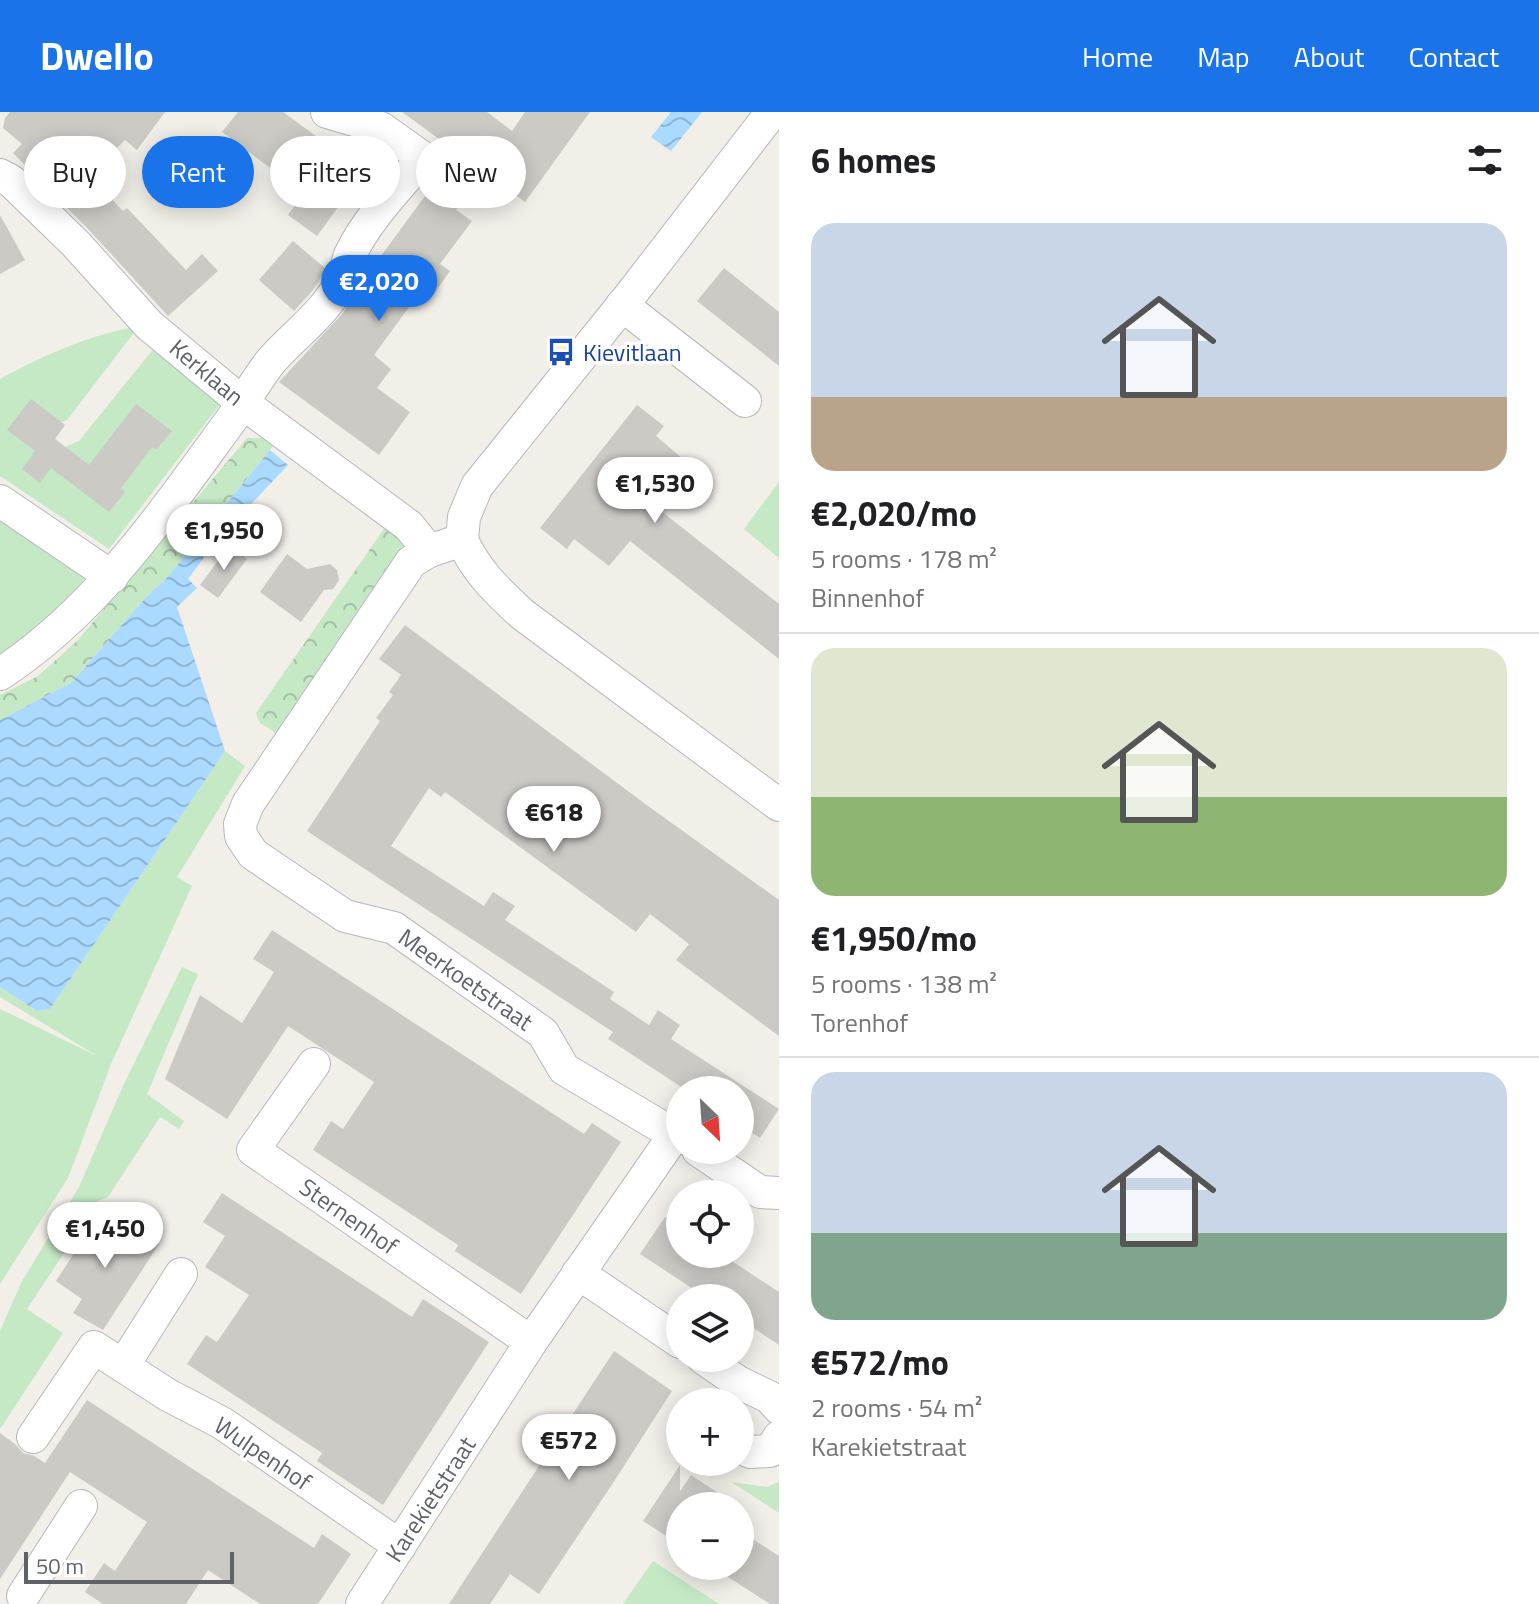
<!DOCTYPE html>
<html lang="en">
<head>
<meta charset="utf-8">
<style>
	body { margin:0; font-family:"Titillium Web",sans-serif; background:#f2f2f2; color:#202124; height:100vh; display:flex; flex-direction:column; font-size:30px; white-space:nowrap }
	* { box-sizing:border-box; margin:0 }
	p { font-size:26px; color:#757577 }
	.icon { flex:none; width:44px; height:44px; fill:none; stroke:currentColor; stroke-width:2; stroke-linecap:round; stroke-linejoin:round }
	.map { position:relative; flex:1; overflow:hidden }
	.side { display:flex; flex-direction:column; background:#fff; width:760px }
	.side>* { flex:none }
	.banner { position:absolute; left:24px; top:24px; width:634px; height:72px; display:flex; gap:16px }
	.needle { width:52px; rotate:155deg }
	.fabs { position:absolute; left:666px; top:964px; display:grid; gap:16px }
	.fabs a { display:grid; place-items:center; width:88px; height:88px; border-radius:50%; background:#fff; box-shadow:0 4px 20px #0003; font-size:40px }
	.scale { position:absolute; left:24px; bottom:20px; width:210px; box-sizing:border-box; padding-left:8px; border:4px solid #5f6368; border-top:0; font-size:22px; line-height:28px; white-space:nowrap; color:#5f6368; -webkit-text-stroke:6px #fff; paint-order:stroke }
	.price { position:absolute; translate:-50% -68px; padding:0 18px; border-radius:28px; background:#fff; color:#222; font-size:26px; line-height:52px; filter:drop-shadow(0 2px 4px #0008) }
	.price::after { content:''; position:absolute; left:50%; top:48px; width:24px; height:18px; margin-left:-12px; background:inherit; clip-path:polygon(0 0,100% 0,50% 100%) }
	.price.selected { background:#1a73e8; color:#fff }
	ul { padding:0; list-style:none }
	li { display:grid; align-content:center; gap:16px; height:424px; padding:0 32px }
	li+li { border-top:2px solid #e0e0e0 }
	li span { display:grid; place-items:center; height:248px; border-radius:24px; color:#555 }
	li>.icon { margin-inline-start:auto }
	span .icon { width:144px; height:144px; fill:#fffc; stroke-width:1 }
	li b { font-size:34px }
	h2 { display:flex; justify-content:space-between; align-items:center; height:96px; padding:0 32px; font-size:34px }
	.pill { padding:0 28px; border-radius:36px; background:#fff; box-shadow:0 4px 20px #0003; font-size:28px; line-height:72px }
	.pill.selected { background:#1a73e8; color:#fff }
	header { display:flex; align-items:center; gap:48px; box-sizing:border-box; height:112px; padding:0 40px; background:#1a73e8; color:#fff }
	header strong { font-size:38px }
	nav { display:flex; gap:44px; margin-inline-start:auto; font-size:28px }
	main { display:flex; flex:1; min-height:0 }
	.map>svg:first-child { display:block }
	.green { fill:#c5e8c5 }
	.forest { fill:url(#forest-crowns) }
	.water { fill:url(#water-waves) }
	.building { fill:#cccac5 }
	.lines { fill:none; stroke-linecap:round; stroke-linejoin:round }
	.minor-casing { stroke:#b5b8bc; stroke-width:34 }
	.minor { stroke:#fff; stroke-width:32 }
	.labels { text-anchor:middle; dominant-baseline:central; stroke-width:7; stroke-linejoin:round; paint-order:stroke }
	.transit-label { font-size:24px; fill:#164399; stroke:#fff; text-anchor:start }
	.street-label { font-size:24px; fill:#5f6368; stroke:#fff }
</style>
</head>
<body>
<header>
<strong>Dwello</strong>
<nav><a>Home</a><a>Map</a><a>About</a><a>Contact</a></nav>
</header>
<main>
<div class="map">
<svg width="779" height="1492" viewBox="0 0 779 1492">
	<defs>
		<pattern id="forest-crowns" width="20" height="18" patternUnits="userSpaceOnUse" patternTransform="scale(2)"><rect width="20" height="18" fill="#c5e8c5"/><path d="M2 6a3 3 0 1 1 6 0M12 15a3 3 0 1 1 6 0" fill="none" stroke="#a3c0a4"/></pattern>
		<pattern id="water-waves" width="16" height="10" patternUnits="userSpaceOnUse" patternTransform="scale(2)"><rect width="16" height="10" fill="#aadaff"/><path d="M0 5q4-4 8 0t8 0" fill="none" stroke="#8eb4d2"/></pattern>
	</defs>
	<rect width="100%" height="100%" fill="#f1efe8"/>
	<g class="green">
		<path d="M139,214l-72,94 -23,10 21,17 14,-6 80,-99 68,53 -118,154 -109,-73v-97c44,-24 89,-44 139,-53z"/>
		<polygon points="779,370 779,446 744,417"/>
		<polygon points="0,406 87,463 61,500 24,528 0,541"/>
		<polygon points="225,639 245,654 177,765 192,774 111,952 68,1066 0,1172 0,897 99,945 0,885 0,875 37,899 50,897"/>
		<polygon points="182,855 198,862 147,982 184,1009 179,1017 160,1005 108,1085 98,1089 27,1197 63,1221 0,1317 0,1219 21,1171 79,1075 123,974"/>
		<polygon points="731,1370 767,1375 779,1370 779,1401"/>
		<polygon points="653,1449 719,1492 623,1492"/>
	</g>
	<g class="forest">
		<polygon points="266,320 276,329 270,338 166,467 149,482 71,571 0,608 0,583 38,564 78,528 247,326 261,326"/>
		<polygon points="388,411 415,433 282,625 260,611 256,601"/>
	</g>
	<g class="water">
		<polygon points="671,0 702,0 671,39 651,25"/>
		<polygon points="270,338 288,353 216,429 188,467 197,476 177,495 225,639 50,897 37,899 0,875 0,608 71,571 149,482 166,467"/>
	</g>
	<g class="building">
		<polygon points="10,0 165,0 137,38 125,28 89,64 123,99 127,96 186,158 202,142 218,159 168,204 90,119 13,41 22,32 3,16 5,6"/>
		<polygon points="238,0 283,0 320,27 289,70 222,20"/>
		<polygon points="402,0 487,0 512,19 525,0 590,0 525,90 498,70 507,57 463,26 454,38"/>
		<polygon points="441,62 468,82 456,98 472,109 440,152 450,159 433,183 423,176 374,243 391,257 377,276 410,300 379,343 279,270 343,201 362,170"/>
		<polygon points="312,70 341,91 317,124 288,103"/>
		<polygon points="0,103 25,148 0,162"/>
		<polygon points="293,129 326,157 313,178 294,199 259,168"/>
		<polygon points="724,156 779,200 779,254 697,189"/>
		<polygon points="31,287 65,313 55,327 89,353 136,292 172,319 156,338 152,335 121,376 125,380 109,400 51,356 40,371 22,357 35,339 7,318"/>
		<polygon points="637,293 664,314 656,324 689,352 656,395 779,492 779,547 630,429 609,454 574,427 567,437 540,416"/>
		<polygon points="229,434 247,447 218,486 200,473"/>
		<polygon points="287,442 307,457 330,452 337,458 339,468 333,477 324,478 301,510 260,480"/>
		<polygon points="405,513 648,694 779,788 779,924 676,848 689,832 650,802 636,820 445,680 441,685 429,676 391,734 484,794 493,780 515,794 505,808 614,880 610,887 649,913 658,898 680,913 671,927 779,997 760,1026 740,1013 740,978 686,978 608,927 613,920 307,719 380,609 376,606 393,583 389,580 401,563 379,547"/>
		<polygon points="272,818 584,1022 592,1011 621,1030 521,1182 455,1139 458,1133 313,1038 331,1009 343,1017 374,970 288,914 227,1007 165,967 200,883 242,911 274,860 253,847"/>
		<polygon points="222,1081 412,1205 423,1187 489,1230 383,1393 317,1349 322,1341 187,1252 206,1223 217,1230 249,1183 205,1155 225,1124 203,1110"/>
		<polygon points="665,1105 680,1115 680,1142 721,1142 779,1180 779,1233 740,1207 740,1186 707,1186 640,1142"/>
		<polygon points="96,1107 123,1125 130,1113 159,1132 103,1218 73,1201 82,1187 56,1169"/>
		<polygon points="614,1239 672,1279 613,1371 539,1482 510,1462 490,1492 449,1492"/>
		<polygon points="87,1288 314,1436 322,1422 351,1442 318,1492 260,1492 208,1458 186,1492 103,1492 85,1480 104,1451 115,1459 147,1410 70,1360 0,1467 0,1321 15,1332 23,1341 34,1344 45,1351"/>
		<polygon points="680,1353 680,1379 691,1363 738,1394 680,1394 680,1433 643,1409"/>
		<polygon points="740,1419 779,1444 779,1492 770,1492 711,1454 740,1454"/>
	</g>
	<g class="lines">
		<defs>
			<g id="minor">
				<polyline points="0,63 11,69 76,132 149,213 243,291 409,414 429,439"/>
				<polyline points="622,193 745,289"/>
				<polyline points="0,389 112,465"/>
				<polyline points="462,428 429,439 411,450 248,692 240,712 241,724 253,742 345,804 394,816 543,921 564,957 680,1026"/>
				<polyline points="462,428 464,405 477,374 629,185 772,0"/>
				<path d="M462,428c14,31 35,51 60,74l257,191"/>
				<path d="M0,562c97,-63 163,-161 231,-254 14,-19 26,-42 41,-60 24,-27 55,-48 71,-82 4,-7 4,-16 7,-23 17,-36 48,-67 73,-97l-42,-30 -54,-16"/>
				<polyline points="314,952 253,1038 531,1230"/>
				<polyline points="698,1038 760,1080 779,1081"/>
				<polyline points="578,1161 680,1230"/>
				<polyline points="703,1246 738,1270 769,1285 779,1296"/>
				<polyline points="123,1254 168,1283 222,1311 400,1434"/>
				<polyline points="33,1325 94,1235 123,1254 181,1162"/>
				<polyline points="740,1335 750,1340 770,1339 779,1325"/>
				<polyline points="23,1484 81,1394"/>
				<polyline points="362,1492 531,1230 675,1022"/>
			</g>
		</defs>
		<use href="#minor" class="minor-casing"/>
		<use href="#minor" class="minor"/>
	</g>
	<defs>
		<symbol id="bus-bare" viewBox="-9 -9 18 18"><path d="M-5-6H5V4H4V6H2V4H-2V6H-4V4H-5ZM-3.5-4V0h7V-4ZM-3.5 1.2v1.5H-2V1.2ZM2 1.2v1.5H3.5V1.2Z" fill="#1a4fb4" stroke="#fff" stroke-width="2.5" paint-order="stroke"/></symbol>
	</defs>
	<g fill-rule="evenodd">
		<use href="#bus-bare" x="541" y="220" width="40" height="40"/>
	</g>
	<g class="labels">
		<g class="transit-label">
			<text x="583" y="240">Kievitlaan</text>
		</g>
		<g class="street-label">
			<text transform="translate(207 260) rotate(40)">Kerklaan</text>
			<text transform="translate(466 867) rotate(35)">Meerkoetstraat</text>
			<text transform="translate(349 1104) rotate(35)">Sternenhof</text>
			<text transform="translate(263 1341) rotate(34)">Wulpenhof</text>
			<text transform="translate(430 1387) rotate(-57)">Karekietstraat</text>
		</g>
	</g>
</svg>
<div class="fabs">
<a><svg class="needle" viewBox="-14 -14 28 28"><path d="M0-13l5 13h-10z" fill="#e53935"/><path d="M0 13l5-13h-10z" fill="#757577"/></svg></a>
<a><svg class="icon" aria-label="locate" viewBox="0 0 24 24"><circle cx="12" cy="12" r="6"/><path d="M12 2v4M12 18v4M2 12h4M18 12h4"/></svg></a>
<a><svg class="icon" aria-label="layers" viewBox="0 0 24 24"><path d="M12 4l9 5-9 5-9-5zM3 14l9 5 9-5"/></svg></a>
<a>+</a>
<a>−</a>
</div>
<div class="scale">50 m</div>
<b class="price selected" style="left:379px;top:211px">€2,020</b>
<b class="price" style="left:655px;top:413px">€1,530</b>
<b class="price" style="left:224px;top:460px">€1,950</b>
<b class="price" style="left:554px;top:742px">€618</b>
<b class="price" style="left:105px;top:1158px">€1,450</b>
<b class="price" style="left:569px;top:1370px">€572</b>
<div class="banner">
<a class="pill">Buy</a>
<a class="pill selected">Rent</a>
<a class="pill">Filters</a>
<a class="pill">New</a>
</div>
</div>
<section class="side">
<h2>6 homes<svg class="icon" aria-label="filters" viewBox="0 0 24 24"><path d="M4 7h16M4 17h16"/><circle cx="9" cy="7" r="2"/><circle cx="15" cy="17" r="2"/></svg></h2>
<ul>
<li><span style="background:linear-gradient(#c9d6e8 70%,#b9a48a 0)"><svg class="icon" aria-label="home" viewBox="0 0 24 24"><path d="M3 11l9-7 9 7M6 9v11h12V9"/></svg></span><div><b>€2,020/mo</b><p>5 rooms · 178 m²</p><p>Binnenhof</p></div></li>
<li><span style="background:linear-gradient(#dfe7d0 60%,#8fb573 0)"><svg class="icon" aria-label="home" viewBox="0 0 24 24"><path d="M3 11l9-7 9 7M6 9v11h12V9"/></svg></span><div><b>€1,950/mo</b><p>5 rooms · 138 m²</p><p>Torenhof</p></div></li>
<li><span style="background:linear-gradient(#c9d6e8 65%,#7fa58c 0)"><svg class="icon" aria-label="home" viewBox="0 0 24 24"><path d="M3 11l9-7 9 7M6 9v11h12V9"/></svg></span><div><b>€572/mo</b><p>2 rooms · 54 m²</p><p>Karekietstraat</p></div></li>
</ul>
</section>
</main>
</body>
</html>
